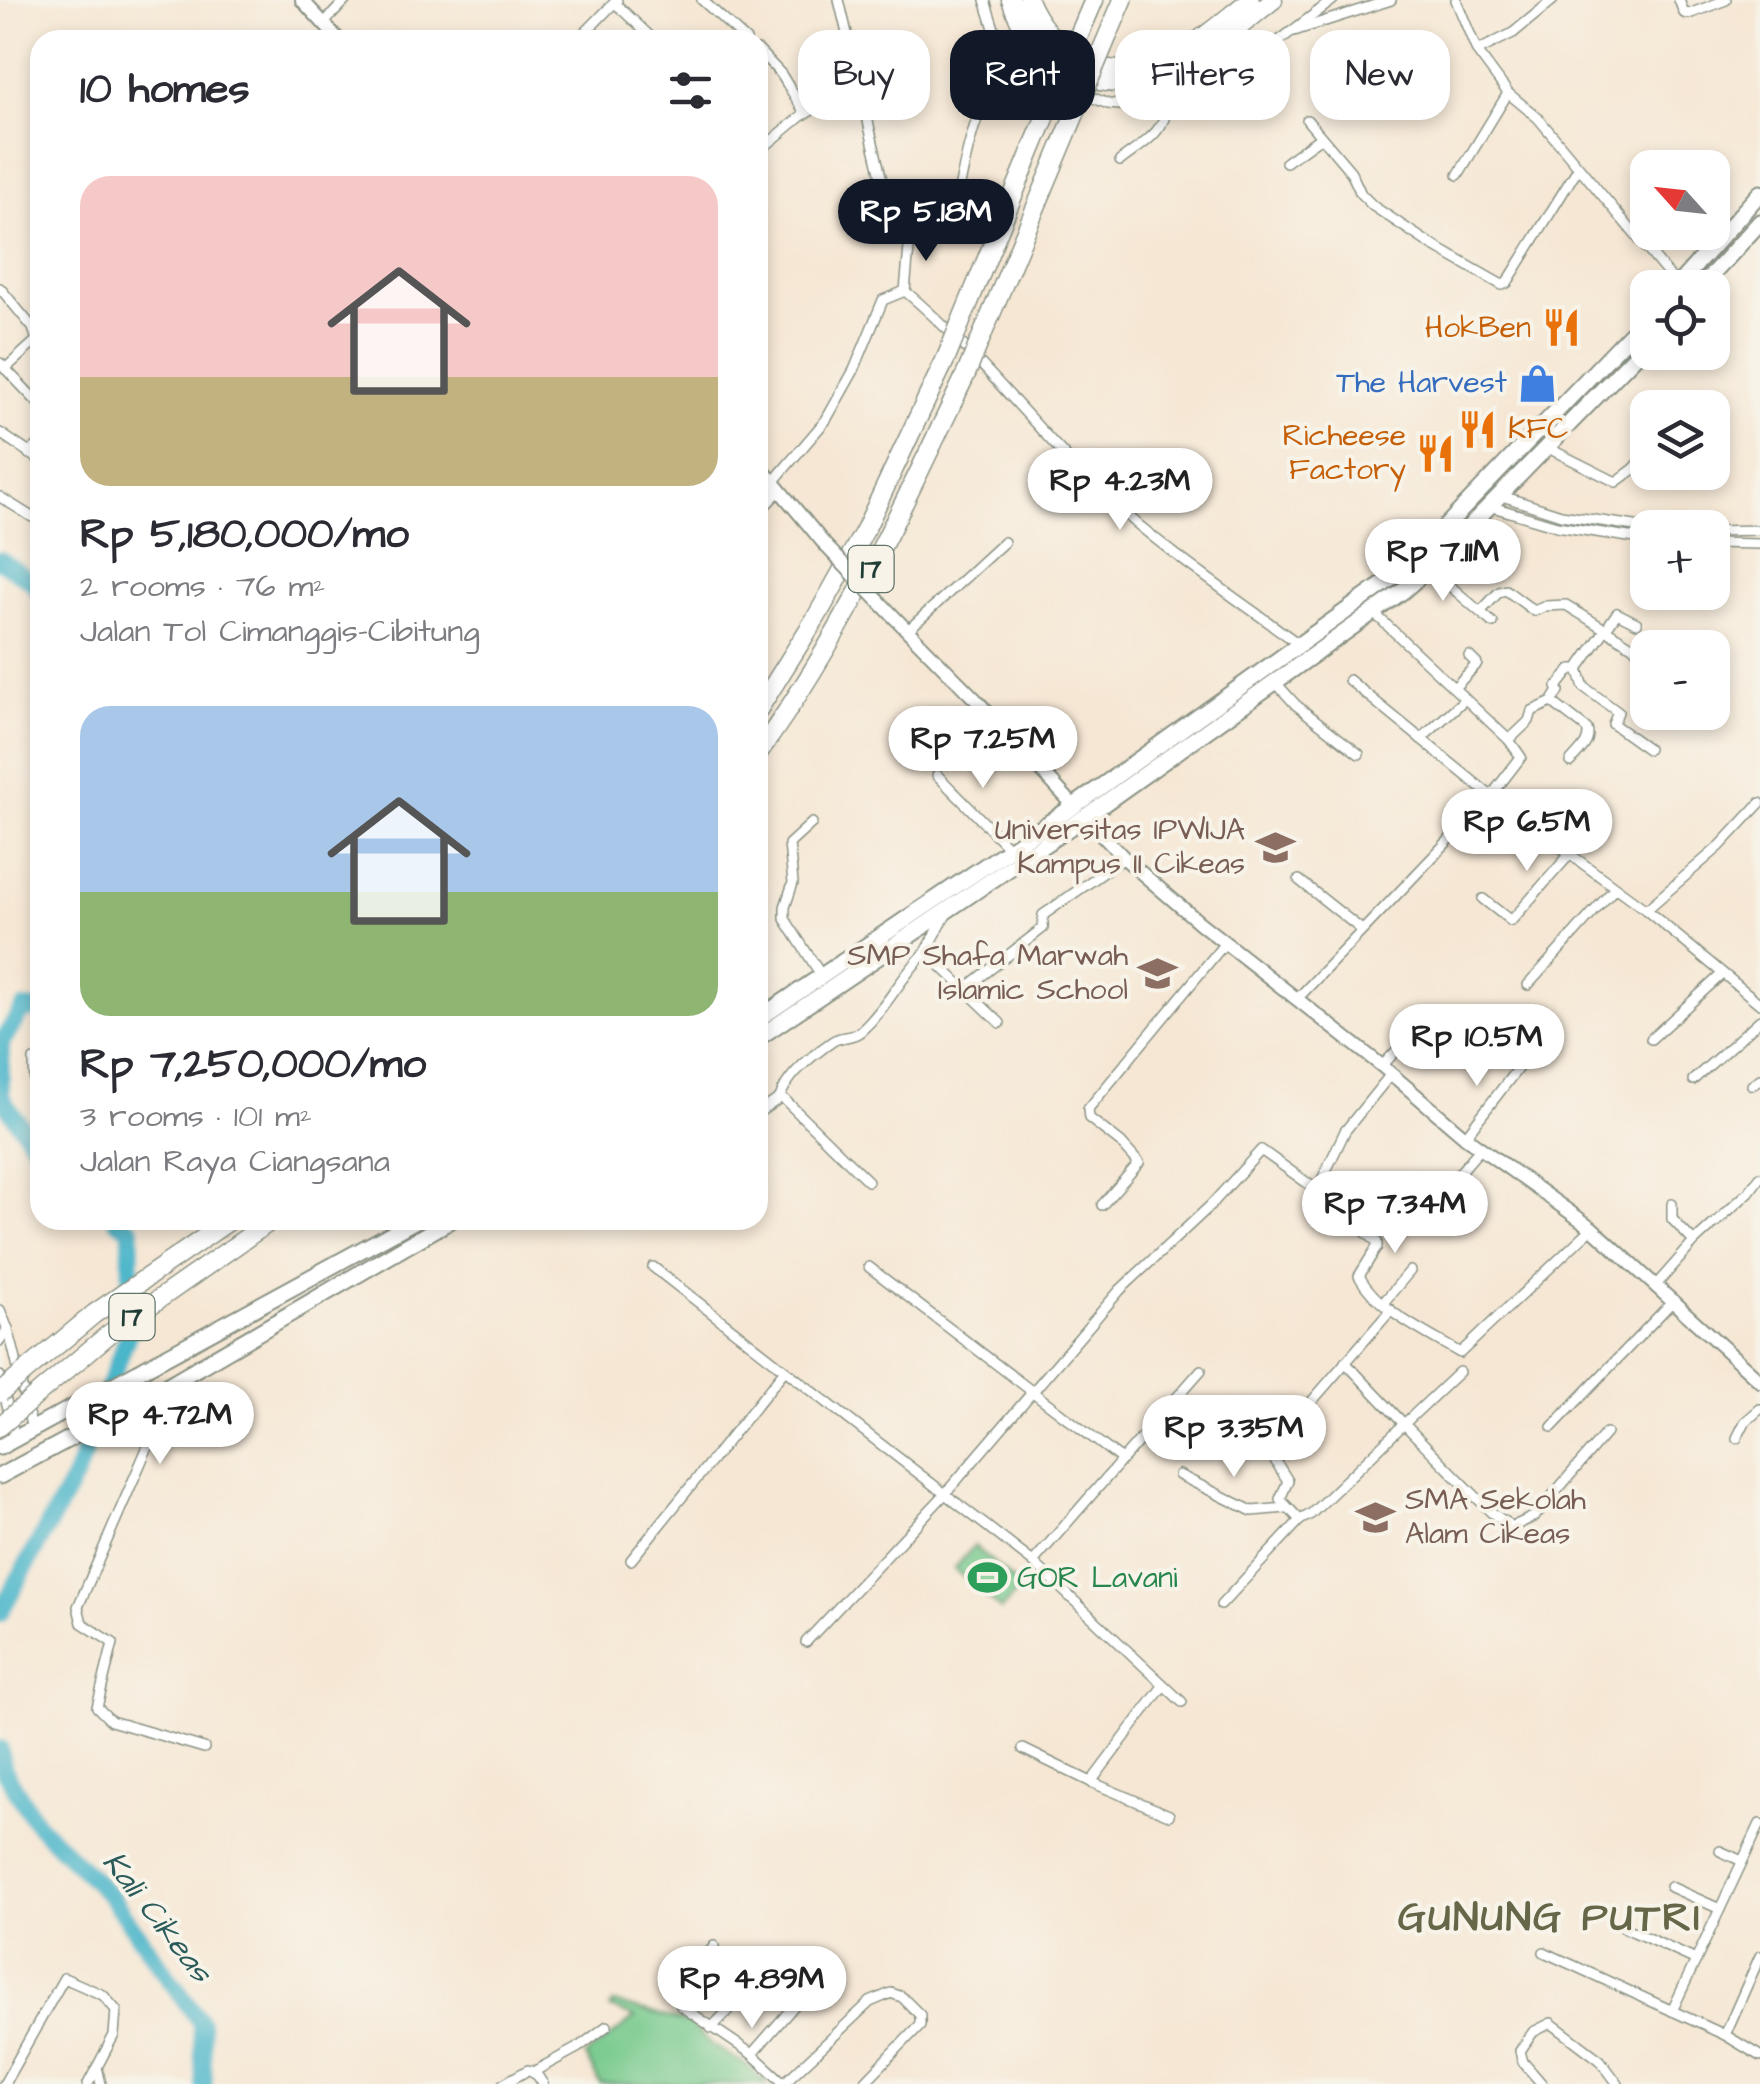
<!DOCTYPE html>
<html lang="en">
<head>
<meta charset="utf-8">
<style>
	body { margin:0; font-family:"Architects Daughter",sans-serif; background:#f7f7f7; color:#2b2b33; height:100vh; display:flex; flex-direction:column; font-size:38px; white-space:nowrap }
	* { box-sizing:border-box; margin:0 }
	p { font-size:32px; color:#7c7c81 }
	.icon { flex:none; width:55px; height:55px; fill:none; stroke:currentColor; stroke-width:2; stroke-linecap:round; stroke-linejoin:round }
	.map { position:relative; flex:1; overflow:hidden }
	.details { position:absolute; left:30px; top:30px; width:738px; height:1200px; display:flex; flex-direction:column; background:#fff; border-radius:30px; box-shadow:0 5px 15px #0003 }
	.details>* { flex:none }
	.hud { position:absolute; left:798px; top:30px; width:812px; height:90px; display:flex; gap:20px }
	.needle { width:65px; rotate:297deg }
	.controls { position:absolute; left:1630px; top:150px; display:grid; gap:20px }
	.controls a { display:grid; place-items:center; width:100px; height:100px; border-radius:20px; background:#fff; box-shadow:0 5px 15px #0003; font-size:50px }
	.price { position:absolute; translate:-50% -85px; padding:0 22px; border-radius:35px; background:#fff; color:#222; font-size:32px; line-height:65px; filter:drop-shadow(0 2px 5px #0008) }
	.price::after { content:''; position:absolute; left:50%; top:60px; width:30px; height:22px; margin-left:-15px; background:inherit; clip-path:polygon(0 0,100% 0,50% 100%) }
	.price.on { background:#111827; color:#fff }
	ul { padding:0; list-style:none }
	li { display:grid; align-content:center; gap:20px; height:530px; padding:0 50px }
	li span { display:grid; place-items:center; height:310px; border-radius:30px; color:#555 }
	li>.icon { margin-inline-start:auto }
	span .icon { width:180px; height:180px; fill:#fffc; stroke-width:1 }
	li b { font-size:42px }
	h2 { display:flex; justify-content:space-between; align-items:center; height:120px; padding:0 50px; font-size:42px }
	.pill { padding:0 35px; border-radius:30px; background:#fff; box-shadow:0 5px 15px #0003; font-size:35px; line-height:90px }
	.pill.on { background:#111827; color:#fff }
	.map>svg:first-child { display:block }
	.green { fill:#76c98c; stroke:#4a8360; stroke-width:2.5 }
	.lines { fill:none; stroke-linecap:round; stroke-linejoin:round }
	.river { stroke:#4cb6ca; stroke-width:18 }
	.minor-casing { stroke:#8a9284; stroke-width:12 }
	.secondary-casing { stroke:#8a9284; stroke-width:16 }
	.trunk-casing { stroke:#8a9284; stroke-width:19 }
	.motorway-casing { stroke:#8a9284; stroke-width:21 }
	.minor { stroke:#fff; stroke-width:9 }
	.secondary { stroke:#fff; stroke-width:12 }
	.trunk { stroke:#fff; stroke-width:15 }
	.motorway { stroke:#fff; stroke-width:18 }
	.secondary-bridge-casing { stroke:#8a9284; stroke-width:16; stroke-linecap:butt }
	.motorway-bridge-casing { stroke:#8a9284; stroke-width:21; stroke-linecap:butt }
	.secondary-bridge { stroke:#fff; stroke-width:12 }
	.motorway-bridge { stroke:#fff; stroke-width:18 }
	.labels { text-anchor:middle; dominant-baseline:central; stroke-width:8; stroke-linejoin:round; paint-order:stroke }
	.shield { fill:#f7f3e8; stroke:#60746a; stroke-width:2.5 }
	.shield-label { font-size:28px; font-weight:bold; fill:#1f3d34 }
	.food-label { font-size:30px; fill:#c56008; stroke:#f7f3e8; text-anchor:end }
	.shop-label { font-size:30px; fill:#366cbe; stroke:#f7f3e8; text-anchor:end }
	.education-label { font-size:30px; fill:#785e54; stroke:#f7f3e8; text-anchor:end }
	.leisure-label { font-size:30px; fill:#27864d; stroke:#f7f3e8; text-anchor:start }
	.water-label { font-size:32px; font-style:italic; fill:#2a5b5a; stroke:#f7f3e8 }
	.district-label { font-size:40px; font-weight:bold; letter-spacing:2.5px; fill:#666748; stroke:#f7f3e8 }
</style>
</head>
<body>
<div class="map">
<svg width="1760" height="2084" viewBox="0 0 1760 2084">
	<rect width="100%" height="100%" fill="#f7f3e8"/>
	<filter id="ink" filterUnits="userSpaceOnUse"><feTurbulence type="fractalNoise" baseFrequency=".01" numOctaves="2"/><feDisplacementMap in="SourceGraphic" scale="20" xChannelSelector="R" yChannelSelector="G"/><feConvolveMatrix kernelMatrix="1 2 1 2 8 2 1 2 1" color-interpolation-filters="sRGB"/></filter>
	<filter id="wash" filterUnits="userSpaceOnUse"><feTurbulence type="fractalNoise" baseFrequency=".0048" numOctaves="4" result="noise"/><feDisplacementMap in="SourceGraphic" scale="40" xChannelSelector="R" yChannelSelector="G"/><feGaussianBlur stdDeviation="2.25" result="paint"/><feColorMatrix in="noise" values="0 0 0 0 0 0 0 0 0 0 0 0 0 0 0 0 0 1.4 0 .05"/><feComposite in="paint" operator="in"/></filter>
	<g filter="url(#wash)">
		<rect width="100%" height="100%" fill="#f6e7d4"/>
		<g class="green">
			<polygon points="974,1546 1021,1587 1001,1610 954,1569"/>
			<polygon points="614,2003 689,2023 709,2043 749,2067 768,2084 600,2084 585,2056 635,2018 610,2008"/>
		</g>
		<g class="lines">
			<g class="river">
				<polyline points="0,560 34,583 40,594"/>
				<polyline points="40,1010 23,1009 1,1043 1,1097 40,1153"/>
				<polyline points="0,1613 75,1477 130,1329 131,1229 117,1220"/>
				<polyline points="0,1749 4,1770 36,1823 111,1897 201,2023 204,2084"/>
			</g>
		</g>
	</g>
	<g filter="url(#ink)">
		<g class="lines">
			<defs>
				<g id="minor">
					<polyline points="702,0 746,40"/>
					<path d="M839,0l47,197 27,27 20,14c41,-25 19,-136 86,-171"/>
					<polyline points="985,0 997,38 1019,67 1108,104 1141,107 1166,105 1219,86 1333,0"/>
					<polyline points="1456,0 1477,51 1508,93 1538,118 1677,285"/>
					<polyline points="1679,0 1684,13 1689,14 1726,0"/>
					<polyline points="615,3 654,40"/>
					<polyline points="323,24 346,0"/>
					<polyline points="1294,31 1391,0"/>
					<polyline points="578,40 617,0"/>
					<polyline points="758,50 781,74 805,113 758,152"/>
					<polyline points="1477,51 1513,33 1553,0"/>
					<polyline points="804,115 840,93 863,100"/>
					<polyline points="1307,120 1351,172 1361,194 1373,206 1430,244 1502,285 1507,283 1578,168"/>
					<path d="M1120,161c19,-15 48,-30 46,-56"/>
					<polyline points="1286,162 1321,137"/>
					<polyline points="1458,175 1508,93"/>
					<polyline points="0,288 33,328 37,340 5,369"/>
					<path d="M905,291c72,60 128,136 196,201 61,57 132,104 199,153"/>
					<polyline points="905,291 911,226 913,224"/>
					<polyline points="0,363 40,405"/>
					<polyline points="0,433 40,460"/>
					<polyline points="1546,447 1616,482 1635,468 1648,451"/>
					<polyline points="29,454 40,443"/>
					<polyline points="1635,468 1654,475"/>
					<polyline points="773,482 826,420 854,370 883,300 905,291"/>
					<polyline points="1499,495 1561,515 1648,528"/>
					<polyline points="0,497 40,522"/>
					<polyline points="1489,506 1557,526 1648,540"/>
					<polyline points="758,513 780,490"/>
					<polyline points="1712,531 1760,530"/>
					<polyline points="1712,543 1760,544"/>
					<polyline points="1429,568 1493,623"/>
					<polyline points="1481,611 1499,592 1506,590 1534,611 1546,606 1566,605 1648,656"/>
					<polyline points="907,631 1004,542"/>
					<polyline points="1578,669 1584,687 1618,712 1613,724 1648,749"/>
					<polyline points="1349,680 1491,796 1646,910 1760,1004"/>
					<polyline points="1276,683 1296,705 1359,754"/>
					<polyline points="1454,688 1477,664 1469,656"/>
					<path d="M1552,702l35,27c5,13 -9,23 -17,33"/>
					<polyline points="1421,739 1465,699"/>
					<polyline points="1509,740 1529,721 1532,711 1552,702 1559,691 1557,687 1571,669 1578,669 1617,613 1637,623"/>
					<polyline points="937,775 1009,848"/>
					<polyline points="812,823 789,844 793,883 785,907 785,919 821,975"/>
					<polyline points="1299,880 1362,930"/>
					<polyline points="1483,899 1511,921 1570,854"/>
					<polyline points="1646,910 1720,846 1760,803"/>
					<polyline points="926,952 946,915"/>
					<polyline points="1528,985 1615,888"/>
					<polyline points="965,989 1043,928 1043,915 1124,858"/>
					<polyline points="1297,999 1491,796 1521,757 1509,740 1374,613"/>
					<polyline points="1651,1039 1721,975"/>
					<polyline points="40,1059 34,1060 35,1093 40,1098"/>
					<polyline points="1382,1066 1423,1022"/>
					<polyline points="1693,1080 1760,1020"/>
					<polyline points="1752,1085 1760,1079"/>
					<path d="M780,1098c6,-22 34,-44 53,-57 9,-6 19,-2 28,-10 26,-23 40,-55 65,-79l74,71"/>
					<polyline points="758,1113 780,1098 785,1100 868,1181"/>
					<polyline points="1465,1137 1521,1064"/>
					<polyline points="1317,1190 1345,1131 1391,1074"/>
					<polyline points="1438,1198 1480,1149"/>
					<polyline points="1672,1204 1672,1219 1694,1242"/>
					<polyline points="1102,1205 1139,1163 1121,1143 1089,1118 1088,1109 1225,943"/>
					<polyline points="653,1267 785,1370"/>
					<polyline points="869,1267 1122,1460 1033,1562"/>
					<polyline points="1657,1284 1694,1242 1749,1192 1760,1177"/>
					<polyline points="1383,1303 1410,1271"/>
					<path d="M0,1310c17,37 20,79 32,118"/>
					<polyline points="1391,1310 1274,1445 1273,1457 1288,1481 1280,1499 1300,1520 1311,1514 1404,1424 1491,1512 1512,1527 1535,1516 1606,1433"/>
					<polyline points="0,1341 8,1328"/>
					<polyline points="1345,1362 1404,1424 1459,1372"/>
					<polyline points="0,1376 15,1437"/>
					<polyline points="176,1382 78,1607 82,1623 113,1643 97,1707 111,1721 204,1748"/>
					<polyline points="1552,1427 1674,1300"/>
					<polyline points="1737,1438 1745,1422 1760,1409"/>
					<polyline points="1122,1460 1201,1370"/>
					<polyline points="1179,1475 1252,1511 1286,1508"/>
					<polyline points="631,1560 785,1370 1033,1562 1182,1702"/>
					<polyline points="1221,1605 1300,1520"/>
					<path d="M806,1642l139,-148 175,-204 90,-84 51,-56 56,40 60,52v5l-18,29c19,35 68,57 101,77l132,-125"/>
					<polyline points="1023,1749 1091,1782 1163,1686"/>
					<polyline points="1091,1782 1169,1815"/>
					<polyline points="1720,1851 1742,1861"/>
					<polyline points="1671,1887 1720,1909"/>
					<polyline points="1623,1927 1696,1960"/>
					<polyline points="714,1946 678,1993 681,2006 752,2054 785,2084"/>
					<polyline points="1544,1952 1725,2035 1760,2056"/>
					<polyline points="1672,2011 1760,1824"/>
					<path d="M711,2028l70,-71c15,-4 32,4 39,19l-68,78"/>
					<polyline points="1725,2035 1760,1956"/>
					<polyline points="97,2067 101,2084"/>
					<polyline points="533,2072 579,2047 607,2026"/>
					<polyline points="784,2083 870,2002 891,1993 902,1997 920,2015 920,2025 863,2084"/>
					<polyline points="4,2084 64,1978 103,1995 116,2010 114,2035 88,2084"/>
					<polyline points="503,2084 528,2070 537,2075 543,2084"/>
					<polyline points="1542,2084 1523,2062 1520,2051 1533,2032 1551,2023 1600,2060 1618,2084"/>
				</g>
				<g id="secondary">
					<polyline points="302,0 339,40"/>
					<polyline points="758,464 826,546"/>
					<polyline points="897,620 978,702 1074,806"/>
					<polyline points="1085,817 1124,858 1200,923 1382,1066 1465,1137 1592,1228 1760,1381"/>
				</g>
				<g id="trunk">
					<polyline points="1675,288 1760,193"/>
					<polyline points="1700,288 1760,222"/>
					<polyline points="758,1019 1074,806 1388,581 1420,553 1648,316"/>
					<polyline points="758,1038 1085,817 1403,591 1429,568 1648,343"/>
					<polyline points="0,1447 416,1220"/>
					<polyline points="0,1476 151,1395 451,1220"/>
				</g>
				<g id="motorway">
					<path d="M1011,0c12,34 30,58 64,73 76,35 141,-29 198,-73"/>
					<path d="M1028,0c19,45 67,81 118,67 39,-10 73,-43 104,-67"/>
					<polyline points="1079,35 1094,0"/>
					<polyline points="1103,47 1123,0"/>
					<polyline points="960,324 1054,96"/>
					<polyline points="978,345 1077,109"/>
					<polyline points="758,710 817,616 865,530 947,356"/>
					<path d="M758,753c85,-117 146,-249 208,-379"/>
				</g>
			</defs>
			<use href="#minor" class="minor-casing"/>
			<use href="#secondary" class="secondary-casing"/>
			<use href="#trunk" class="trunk-casing"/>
			<use href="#motorway" class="motorway-casing"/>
			<use href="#minor" class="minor"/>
			<use href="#secondary" class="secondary"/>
			<use href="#trunk" class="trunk"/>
			<use href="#motorway" class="motorway"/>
			<defs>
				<polyline id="secondary-bridge" points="826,546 897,620"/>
				<g id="motorway-bridge">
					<polyline points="1054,96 1079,35"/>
					<polyline points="1077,109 1103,47"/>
					<polyline points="947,356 960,324"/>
					<polyline points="966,374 978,345"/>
					<polyline points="0,1393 94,1314 230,1220"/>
					<polyline points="0,1426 109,1334 272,1220"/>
				</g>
			</defs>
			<use href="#secondary-bridge" class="secondary-bridge-casing"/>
			<use href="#motorway-bridge" class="motorway-bridge-casing"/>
			<use href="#secondary-bridge" class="secondary-bridge"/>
			<use href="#motorway-bridge" class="motorway-bridge"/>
		</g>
	</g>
	<defs>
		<symbol id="restaurant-bare" viewBox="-9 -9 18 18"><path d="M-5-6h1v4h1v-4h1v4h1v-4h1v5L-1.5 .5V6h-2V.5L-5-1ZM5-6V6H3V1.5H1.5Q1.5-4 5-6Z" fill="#e8710a" stroke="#f7f3e8" stroke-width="2.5" paint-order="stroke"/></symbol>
		<symbol id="shop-bare" viewBox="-9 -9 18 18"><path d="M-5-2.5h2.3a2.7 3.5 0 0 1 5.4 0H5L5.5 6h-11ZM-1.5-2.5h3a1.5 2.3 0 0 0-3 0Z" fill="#3f7fe0" stroke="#f7f3e8" stroke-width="2.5" paint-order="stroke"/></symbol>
		<symbol id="university-bare" viewBox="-9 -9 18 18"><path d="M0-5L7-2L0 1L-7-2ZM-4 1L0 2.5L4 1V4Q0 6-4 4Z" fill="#8d6e63" stroke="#f7f3e8" stroke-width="2.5" paint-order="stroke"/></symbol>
		<symbol id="school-bare" viewBox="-9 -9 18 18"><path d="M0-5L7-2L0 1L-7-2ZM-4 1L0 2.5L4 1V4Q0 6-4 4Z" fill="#8d6e63" stroke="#f7f3e8" stroke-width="2.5" paint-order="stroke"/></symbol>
		<symbol id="stadium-bare" viewBox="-9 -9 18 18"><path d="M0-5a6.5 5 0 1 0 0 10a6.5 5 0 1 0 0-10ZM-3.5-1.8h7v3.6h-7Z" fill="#2e9e5b" stroke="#f7f3e8" stroke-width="2.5" paint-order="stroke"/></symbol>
	</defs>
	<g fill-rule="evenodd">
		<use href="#restaurant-bare" x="1534" y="300" width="55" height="55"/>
		<use href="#shop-bare" x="1510" y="356" width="55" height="55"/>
		<use href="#restaurant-bare" x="1450" y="402" width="55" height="55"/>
		<use href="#restaurant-bare" x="1408" y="426" width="55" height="55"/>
		<use href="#university-bare" x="1248" y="820" width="55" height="55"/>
		<use href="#school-bare" x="1130" y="946" width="55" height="55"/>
		<use href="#school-bare" x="1348" y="1490" width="55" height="55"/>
		<use href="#stadium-bare" x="960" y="1550" width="55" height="55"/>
	</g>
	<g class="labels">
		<g class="shield">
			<rect x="848.5" y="546" width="45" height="46" rx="8"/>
			<rect x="109.5" y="1294" width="45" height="46" rx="8"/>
		</g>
		<g class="shield-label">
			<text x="871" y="569">17</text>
			<text x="132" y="1317">17</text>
		</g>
		<g class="food-label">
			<text x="1531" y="328">HokBen</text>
			<text x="1508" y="429" text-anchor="start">KFC</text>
			<text x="1406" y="436">Richeese<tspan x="1406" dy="34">Factory</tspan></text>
		</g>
		<g class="shop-label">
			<text x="1507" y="383">The Harvest</text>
		</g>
		<g class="education-label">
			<text x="1245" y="830">Universitas IPWIJA<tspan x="1245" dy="34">Kampus II Cikeas</tspan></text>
			<text x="1128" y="956">SMP Shafa Marwah<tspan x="1128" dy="34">Islamic School</tspan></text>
			<text x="1405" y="1500" text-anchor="start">SMA Sekolah<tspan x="1405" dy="34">Alam Cikeas</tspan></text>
		</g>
		<g class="leisure-label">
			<text x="1017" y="1578">GOR Lavani</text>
		</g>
		<g class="water-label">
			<text transform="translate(157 1917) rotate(52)">Kali Cikeas</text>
		</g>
		<g class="district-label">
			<text x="1550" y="1918">GUNUNG PUTRI</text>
		</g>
	</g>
</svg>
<div class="controls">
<a><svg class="needle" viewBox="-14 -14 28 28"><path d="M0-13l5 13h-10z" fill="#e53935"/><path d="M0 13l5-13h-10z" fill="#7c7c81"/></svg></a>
<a><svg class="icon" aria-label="locate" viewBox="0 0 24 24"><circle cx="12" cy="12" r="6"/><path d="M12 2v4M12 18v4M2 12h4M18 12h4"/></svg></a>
<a><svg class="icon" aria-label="layers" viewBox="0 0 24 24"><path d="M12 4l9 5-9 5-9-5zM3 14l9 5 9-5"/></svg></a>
<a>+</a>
<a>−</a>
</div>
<b class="price on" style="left:926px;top:264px">Rp 5.18M</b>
<b class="price" style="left:1120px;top:533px">Rp 4.23M</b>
<b class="price" style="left:1443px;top:604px">Rp 7.11M</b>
<b class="price" style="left:983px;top:791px">Rp 7.25M</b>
<b class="price" style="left:1527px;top:874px">Rp 6.5M</b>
<b class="price" style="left:1477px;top:1089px">Rp 10.5M</b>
<b class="price" style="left:1395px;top:1256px">Rp 7.34M</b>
<b class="price" style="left:160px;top:1467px">Rp 4.72M</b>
<b class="price" style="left:1234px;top:1480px">Rp 3.35M</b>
<b class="price" style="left:752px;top:2031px">Rp 4.89M</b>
<div class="hud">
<a class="pill">Buy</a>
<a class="pill on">Rent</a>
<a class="pill">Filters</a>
<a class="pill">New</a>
</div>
<section class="details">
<h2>10 homes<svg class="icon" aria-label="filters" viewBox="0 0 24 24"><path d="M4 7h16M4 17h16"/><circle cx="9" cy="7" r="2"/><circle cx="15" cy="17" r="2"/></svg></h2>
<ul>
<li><span style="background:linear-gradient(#f6c9c9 65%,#c2b280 0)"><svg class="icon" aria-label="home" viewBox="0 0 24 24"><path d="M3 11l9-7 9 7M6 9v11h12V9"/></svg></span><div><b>Rp 5,180,000/mo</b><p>2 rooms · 76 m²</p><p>Jalan Tol Cimanggis–Cibitung</p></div></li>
<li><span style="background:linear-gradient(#a9c7e8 60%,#8fb573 0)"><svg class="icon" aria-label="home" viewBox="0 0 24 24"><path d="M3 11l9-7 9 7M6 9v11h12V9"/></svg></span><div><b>Rp 7,250,000/mo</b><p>3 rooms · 101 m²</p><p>Jalan Raya Ciangsana</p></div></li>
</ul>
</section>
</div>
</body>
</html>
